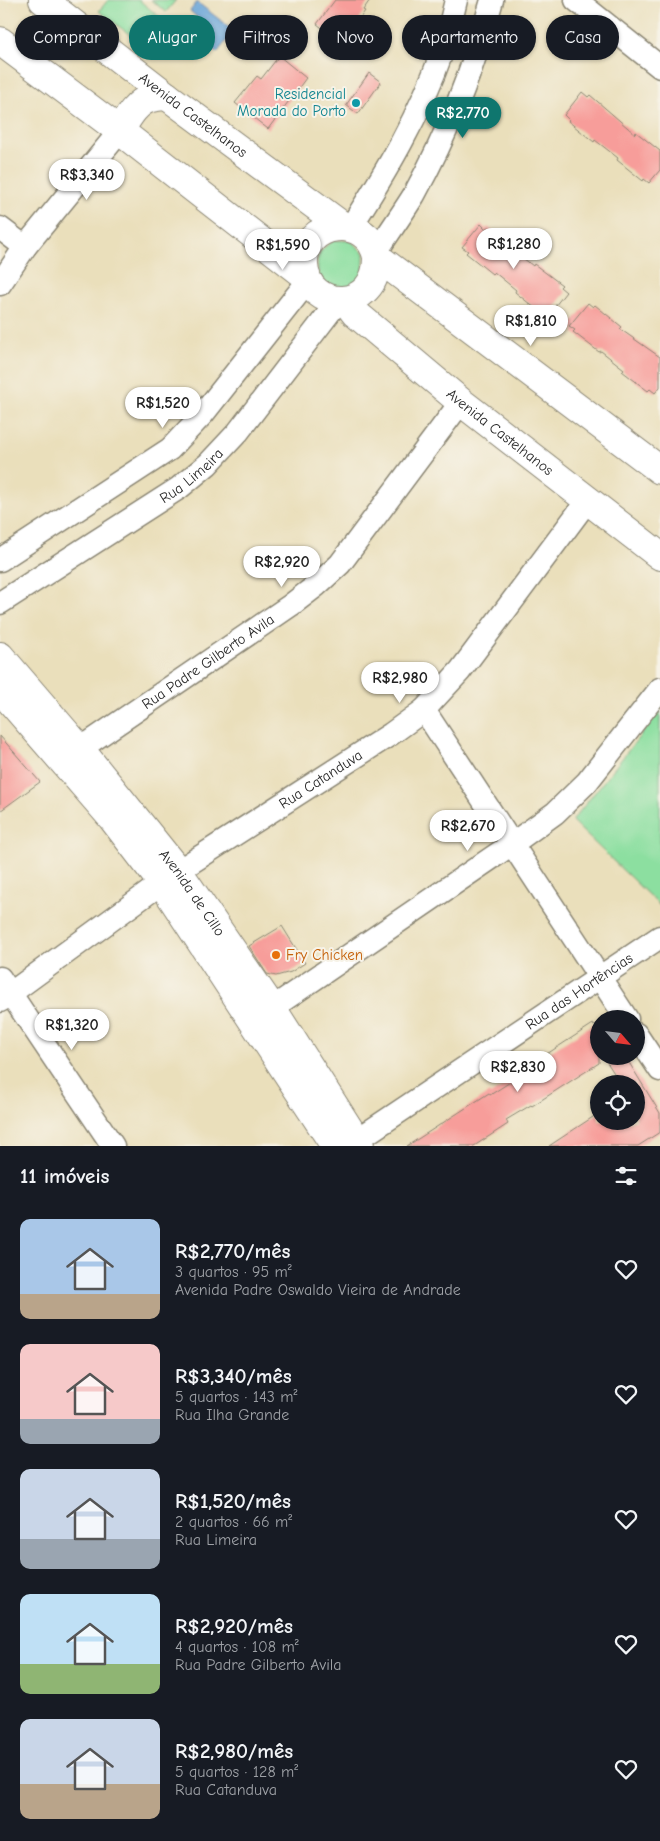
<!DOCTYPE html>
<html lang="pt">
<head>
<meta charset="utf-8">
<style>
	body { margin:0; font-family:"Comic Neue",sans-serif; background:#242831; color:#f1f3f6; height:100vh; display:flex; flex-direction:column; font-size:19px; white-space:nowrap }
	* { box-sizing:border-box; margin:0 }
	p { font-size:16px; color:#9ea1a6 }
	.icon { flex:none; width:28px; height:28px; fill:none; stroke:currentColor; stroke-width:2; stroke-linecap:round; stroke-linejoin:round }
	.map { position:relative; height:1146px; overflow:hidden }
	.details { display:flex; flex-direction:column; background:#171b24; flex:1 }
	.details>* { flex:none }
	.guide { position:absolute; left:15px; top:15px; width:630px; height:45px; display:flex; gap:10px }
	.needle { width:32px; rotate:118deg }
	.buttons { position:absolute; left:590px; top:1010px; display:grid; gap:10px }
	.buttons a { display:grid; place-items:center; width:55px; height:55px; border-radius:50%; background:#171b24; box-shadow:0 1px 4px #0004; font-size:25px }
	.price { position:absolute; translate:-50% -42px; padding:0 11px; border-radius:18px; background:#fff; color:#222; font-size:16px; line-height:32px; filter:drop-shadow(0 1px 2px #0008) }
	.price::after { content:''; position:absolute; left:50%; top:30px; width:15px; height:11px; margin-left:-8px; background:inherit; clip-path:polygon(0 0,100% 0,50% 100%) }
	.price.active { background:#0f766e; color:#fff }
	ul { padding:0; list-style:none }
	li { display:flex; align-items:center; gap:15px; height:125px; padding:0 20px }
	li span { display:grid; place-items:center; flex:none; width:140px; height:100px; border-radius:10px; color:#555 }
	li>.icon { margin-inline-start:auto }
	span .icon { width:60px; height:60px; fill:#fffc; stroke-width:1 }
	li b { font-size:21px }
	h2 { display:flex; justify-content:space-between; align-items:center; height:60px; padding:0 20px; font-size:21px }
	.tag { padding:0 18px; border-radius:22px; background:#171b24; box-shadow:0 1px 4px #0004; font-size:18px; line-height:45px }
	.tag.active { background:#0f766e; color:#fff }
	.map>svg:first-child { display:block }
	.green { fill:#8cdfa0; stroke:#5c8566 }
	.water { fill:#66a3d7; stroke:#486781 }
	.building { fill:#f79d9a }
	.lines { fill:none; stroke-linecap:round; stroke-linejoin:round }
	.minor-casing { stroke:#8a8573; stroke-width:25 }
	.major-casing { stroke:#8a8573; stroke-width:30 }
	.minor { stroke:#fff; stroke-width:22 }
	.major { stroke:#fff; stroke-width:28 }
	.culture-dot { fill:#0f9aa8; stroke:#f7f3e8; stroke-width:2 }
	.food-dot { fill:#e8710a; stroke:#f7f3e8; stroke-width:2 }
	.labels { text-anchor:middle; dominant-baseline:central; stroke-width:4; stroke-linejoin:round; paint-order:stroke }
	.culture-label { font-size:15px; fill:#0d838f; stroke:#f7f3e8; text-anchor:end }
	.street-label { font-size:15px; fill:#2b2b2b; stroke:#f7f3e8 }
	.food-label { font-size:15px; fill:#c56008; stroke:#f7f3e8; text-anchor:start }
</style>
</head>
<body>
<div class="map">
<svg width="660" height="1146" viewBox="0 0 660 1146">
	<rect width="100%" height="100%" fill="#f7f3e8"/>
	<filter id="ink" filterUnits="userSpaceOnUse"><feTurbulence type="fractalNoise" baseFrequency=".02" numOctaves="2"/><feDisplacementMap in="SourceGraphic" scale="10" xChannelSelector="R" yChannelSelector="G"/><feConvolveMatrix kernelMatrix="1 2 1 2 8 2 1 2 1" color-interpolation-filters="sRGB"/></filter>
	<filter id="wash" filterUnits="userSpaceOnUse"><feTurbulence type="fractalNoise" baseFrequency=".0096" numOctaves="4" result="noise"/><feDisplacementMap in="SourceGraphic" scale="20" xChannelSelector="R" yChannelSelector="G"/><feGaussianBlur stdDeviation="1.12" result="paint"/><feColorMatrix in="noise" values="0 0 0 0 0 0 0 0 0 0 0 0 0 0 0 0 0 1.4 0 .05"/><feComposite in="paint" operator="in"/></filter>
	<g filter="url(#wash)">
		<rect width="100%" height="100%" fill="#eadfbb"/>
		<g class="green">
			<polygon points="108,0 139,0 162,19 142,44 99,11"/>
			<polygon points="151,0 176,0 166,12"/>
			<path d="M334,240l17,1 13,12 -1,26 -23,12 -21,-11c-2,-23 -5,-26 15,-40z"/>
			<polygon points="660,711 660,906 572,821"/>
		</g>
		<polygon class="water" points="197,2 241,36 234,44 228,39 217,53 189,30 198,18 190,11"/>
		<g id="blocks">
			<g class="building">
				<polygon points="335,0 370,0 363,10 365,11 342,43 317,24"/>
				<polygon points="279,56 306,78 268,129 235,103 257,76 261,79"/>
				<polygon points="369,73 381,82 358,114 346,105"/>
				<polygon points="582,92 588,97 590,95 635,134 636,132 660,151 660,170 649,183 644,179 643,181 617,160 618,158 595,140 594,142 568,121 569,120 564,115"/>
				<polygon points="481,224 486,229 488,227 515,249 513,250 533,266 534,264 562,285 560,287 566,292 548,315 542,311 541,313 515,292 516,290 494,272 492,274 466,253 468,251 462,247"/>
				<polygon points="588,303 593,307 595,305 622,327 620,329 660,357 660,387 655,393 650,389 648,391 622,371 624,369 601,351 599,352 573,332 575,330 569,326"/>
				<polygon points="0,736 40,782 0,811"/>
				<polygon points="282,926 305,963 291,972 276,976 267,974 249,946"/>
				<polygon points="599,1023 599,1063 532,1106 531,1105 506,1120 508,1124 474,1146 407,1146 489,1093 490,1095 515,1079 513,1076 593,1024 594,1026"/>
				<polygon points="603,1056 625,1056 660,1113 660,1132 638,1146 549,1146 599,1113 599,1121 636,1121 636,1082 633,1084 621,1084"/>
			</g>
		</g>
	</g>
	<g filter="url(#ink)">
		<use href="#blocks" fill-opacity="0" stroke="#8a8573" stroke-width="1"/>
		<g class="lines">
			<defs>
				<g id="minor">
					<polyline points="576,0 660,67"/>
					<polyline points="0,228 25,247"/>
					<path d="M350,228c36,-56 70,-113 92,-176 6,-17 10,-35 14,-52"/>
					<path d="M376,252c13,-19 26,-38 38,-57 34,-62 60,-127 78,-195"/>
					<polyline points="0,284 25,247 120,131"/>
					<polyline points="0,560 170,449 203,414 308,281"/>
					<path id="s1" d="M0,603l179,-115 29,-24 30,-32 101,-132"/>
					<polyline points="424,710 627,1019"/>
					<path id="s2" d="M80,749l211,-144 26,-20 23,-21 121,-162"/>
					<polyline points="0,978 113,1146"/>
					<path id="s3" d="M0,1001l178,-130 213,-137 33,-24 36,-39 127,-170"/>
					<polyline points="272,1008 512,844 555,813 587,782 660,689"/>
					<polyline points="636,1034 660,1070"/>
					<path id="s4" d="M348,1146l312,-209"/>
				</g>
				<g id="major">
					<path id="s5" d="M43,0l124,96 177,131"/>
					<polyline points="0,41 120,131 306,276"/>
					<path d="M120,131c7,-12 16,-29 31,-33 5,-1 11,-2 16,-2"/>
					<path d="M377,257c1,56 -70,56 -73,8 -3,-45 64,-53 73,-8l283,213"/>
					<path id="s6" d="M345,300l10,13 106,89 199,154"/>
					<path id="s7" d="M0,656l80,93 98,122 94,137 88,138"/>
					<polyline points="0,689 112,818 162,883 335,1146"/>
				</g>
			</defs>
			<use href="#minor" class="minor-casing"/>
			<use href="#major" class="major-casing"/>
			<use href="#minor" class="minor"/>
			<use href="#major" class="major"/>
		</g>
	</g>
	<circle class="culture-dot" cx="356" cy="103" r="5"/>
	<circle class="food-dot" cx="276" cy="955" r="5"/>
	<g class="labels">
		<g class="culture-label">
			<text x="346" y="94">Residencial<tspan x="346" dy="17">Morada do Porto</tspan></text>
		</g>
		<g class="street-label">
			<text stroke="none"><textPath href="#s5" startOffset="189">Avenida Castelhanos</textPath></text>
			<text stroke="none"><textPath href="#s6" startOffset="204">Avenida Castelhanos</textPath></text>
			<text stroke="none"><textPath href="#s1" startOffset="230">Rua Limeira</textPath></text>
			<text stroke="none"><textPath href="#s2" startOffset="155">Rua Padre Gilberto Avila</textPath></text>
			<text stroke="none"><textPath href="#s3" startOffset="390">Rua Catanduva</textPath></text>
			<text stroke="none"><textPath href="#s7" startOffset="305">Avenida de Cillo</textPath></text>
			<text stroke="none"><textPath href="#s4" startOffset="278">Rua das Hortências</textPath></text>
		</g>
		<g class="food-label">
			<text x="286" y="955">Fry Chicken</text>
		</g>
	</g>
</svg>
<div class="buttons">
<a><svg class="needle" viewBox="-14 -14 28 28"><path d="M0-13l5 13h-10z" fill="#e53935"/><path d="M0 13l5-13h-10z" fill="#9ea1a6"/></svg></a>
<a><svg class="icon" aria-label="locate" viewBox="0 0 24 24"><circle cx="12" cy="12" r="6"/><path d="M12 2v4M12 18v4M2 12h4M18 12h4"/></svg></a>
</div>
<b class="price active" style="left:463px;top:139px">R$2,770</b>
<b class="price" style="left:87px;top:201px">R$3,340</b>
<b class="price" style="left:514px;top:270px">R$1,280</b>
<b class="price" style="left:283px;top:271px">R$1,590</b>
<b class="price" style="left:531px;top:347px">R$1,810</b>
<b class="price" style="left:163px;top:429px">R$1,520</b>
<b class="price" style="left:282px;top:588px">R$2,920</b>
<b class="price" style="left:400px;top:704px">R$2,980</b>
<b class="price" style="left:468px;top:852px">R$2,670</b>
<b class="price" style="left:72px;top:1051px">R$1,320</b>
<b class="price" style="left:518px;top:1093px">R$2,830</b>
<div class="guide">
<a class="tag">Comprar</a>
<a class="tag active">Alugar</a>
<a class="tag">Filtros</a>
<a class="tag">Novo</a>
<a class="tag">Apartamento</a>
<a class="tag">Casa</a>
</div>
</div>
<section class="details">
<h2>11 imóveis<svg class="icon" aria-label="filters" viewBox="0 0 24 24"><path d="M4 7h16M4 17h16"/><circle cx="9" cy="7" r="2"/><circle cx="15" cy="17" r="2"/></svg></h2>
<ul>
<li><span style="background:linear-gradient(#a9c7e8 75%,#b9a48a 0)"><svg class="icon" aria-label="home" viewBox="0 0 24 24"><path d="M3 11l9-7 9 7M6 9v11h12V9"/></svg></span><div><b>R$2,770/mês</b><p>3 quartos · 95 m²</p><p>Avenida Padre Oswaldo Vieira de Andrade</p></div><svg class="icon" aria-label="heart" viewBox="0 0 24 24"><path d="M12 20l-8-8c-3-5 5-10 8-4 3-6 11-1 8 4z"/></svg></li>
<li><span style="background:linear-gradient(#f6c9c9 75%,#9aa5b1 0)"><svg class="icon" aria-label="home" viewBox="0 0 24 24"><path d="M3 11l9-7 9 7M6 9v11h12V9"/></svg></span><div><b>R$3,340/mês</b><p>5 quartos · 143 m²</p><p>Rua Ilha Grande</p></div><svg class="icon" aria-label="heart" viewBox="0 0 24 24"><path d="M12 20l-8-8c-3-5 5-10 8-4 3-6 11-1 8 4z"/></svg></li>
<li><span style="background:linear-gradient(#c9d6e8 70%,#9aa5b1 0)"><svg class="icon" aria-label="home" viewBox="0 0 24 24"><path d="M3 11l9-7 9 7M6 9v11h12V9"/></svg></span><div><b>R$1,520/mês</b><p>2 quartos · 66 m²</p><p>Rua Limeira</p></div><svg class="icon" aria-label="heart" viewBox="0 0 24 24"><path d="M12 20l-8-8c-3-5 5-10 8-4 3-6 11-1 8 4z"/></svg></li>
<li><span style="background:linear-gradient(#bfe0f5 70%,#8fb573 0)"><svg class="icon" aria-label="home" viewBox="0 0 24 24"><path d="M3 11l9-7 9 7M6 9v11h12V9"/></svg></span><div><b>R$2,920/mês</b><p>4 quartos · 108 m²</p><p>Rua Padre Gilberto Avila</p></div><svg class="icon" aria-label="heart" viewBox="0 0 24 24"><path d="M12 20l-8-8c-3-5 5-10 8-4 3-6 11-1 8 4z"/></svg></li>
<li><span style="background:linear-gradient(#c9d6e8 65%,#b9a48a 0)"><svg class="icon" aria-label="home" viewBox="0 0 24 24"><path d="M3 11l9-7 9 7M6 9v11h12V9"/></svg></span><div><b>R$2,980/mês</b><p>5 quartos · 128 m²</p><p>Rua Catanduva</p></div><svg class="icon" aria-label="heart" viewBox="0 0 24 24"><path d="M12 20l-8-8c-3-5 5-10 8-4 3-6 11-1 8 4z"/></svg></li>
</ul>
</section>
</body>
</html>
